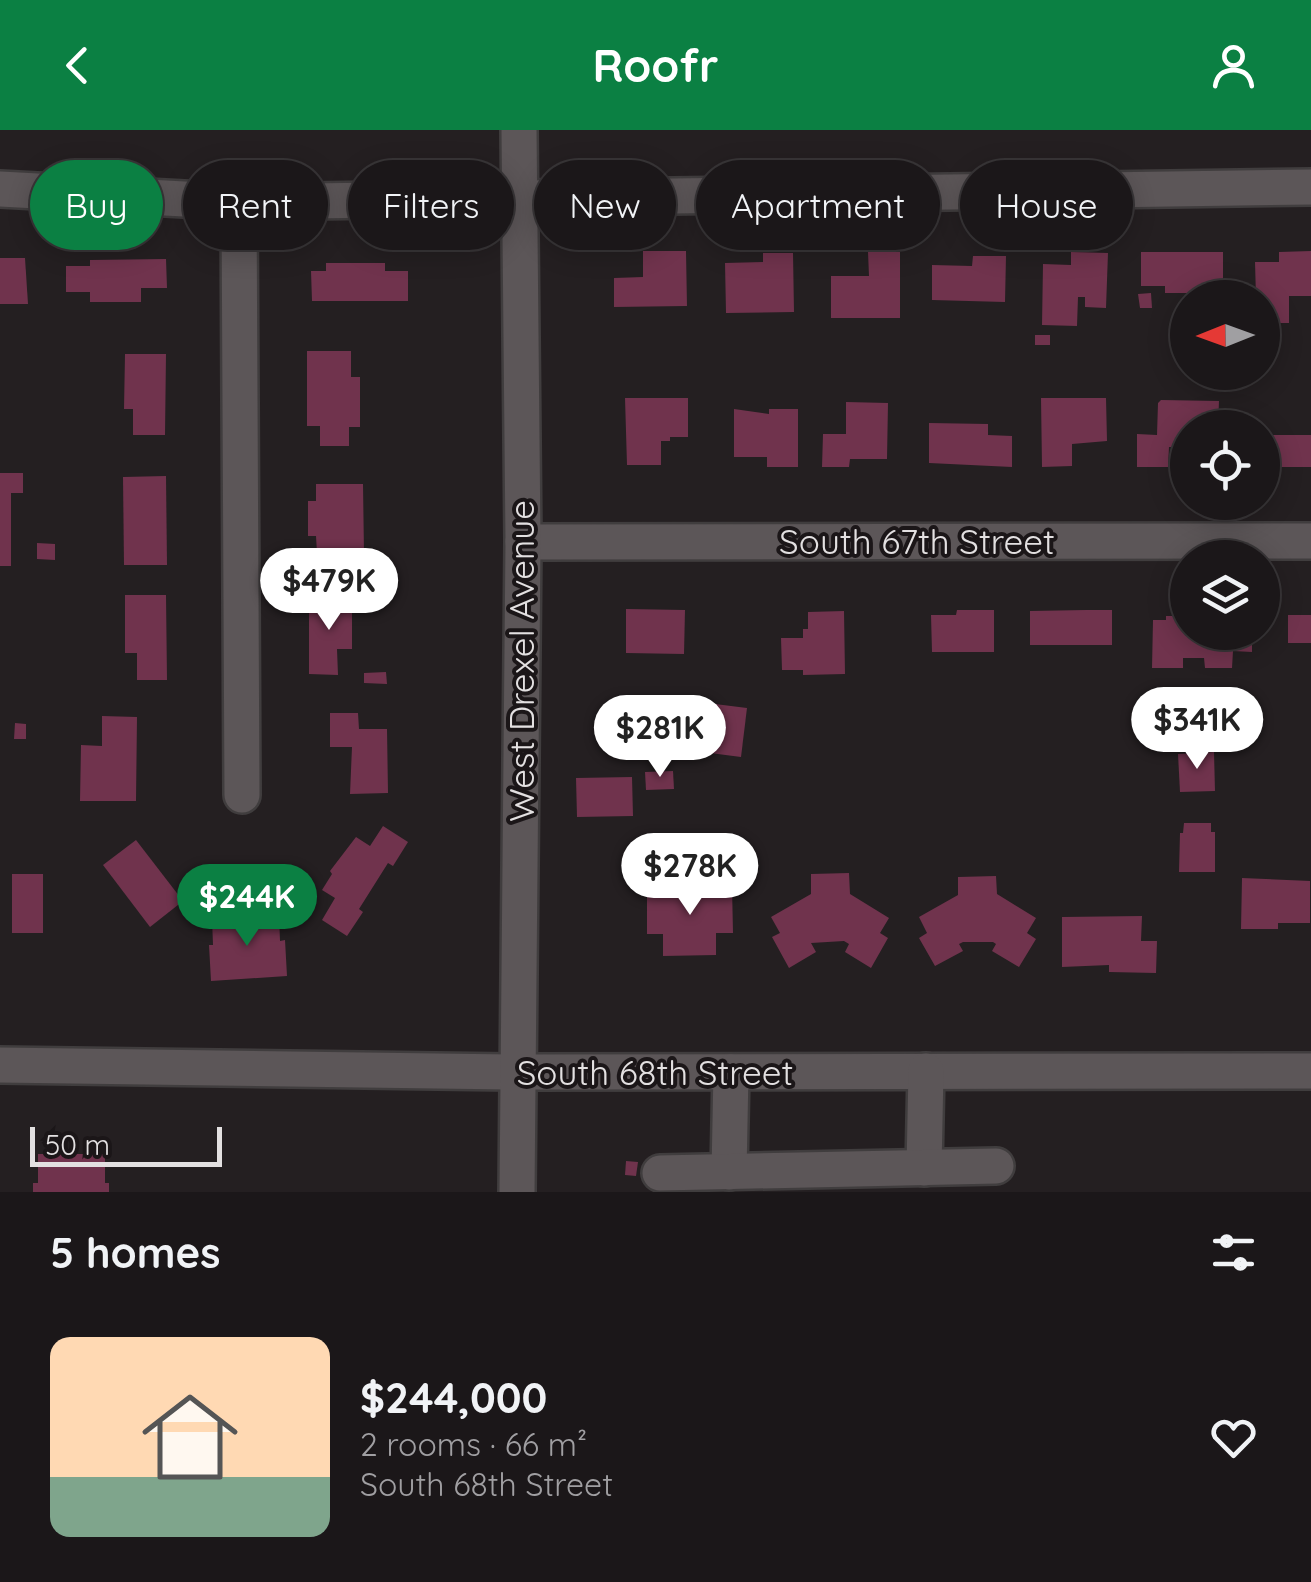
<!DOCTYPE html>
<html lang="en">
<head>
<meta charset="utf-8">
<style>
	body { margin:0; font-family:Quicksand,sans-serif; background:#242022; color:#f1f3f6; height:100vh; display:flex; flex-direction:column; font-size:38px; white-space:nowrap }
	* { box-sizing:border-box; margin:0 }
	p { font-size:32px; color:#a09fa2 }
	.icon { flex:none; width:55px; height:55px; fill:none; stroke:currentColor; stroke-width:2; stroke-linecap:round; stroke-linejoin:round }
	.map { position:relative; height:1062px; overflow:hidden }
	.drawer { display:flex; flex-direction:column; background:#1b1719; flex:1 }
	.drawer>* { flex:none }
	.top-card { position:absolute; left:30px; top:30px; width:1252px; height:90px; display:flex; gap:20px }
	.needle { width:65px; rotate:269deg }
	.tools { position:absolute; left:1170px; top:150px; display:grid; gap:20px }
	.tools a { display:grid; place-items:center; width:110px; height:110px; border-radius:50%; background:#1b1719; box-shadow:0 5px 25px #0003,0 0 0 2px #393638; font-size:50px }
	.scale { position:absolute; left:30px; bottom:25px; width:192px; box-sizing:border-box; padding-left:10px; border:5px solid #e3e0e1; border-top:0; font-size:28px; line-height:35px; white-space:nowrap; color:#e3e0e1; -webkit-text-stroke:8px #1b1618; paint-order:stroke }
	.price { position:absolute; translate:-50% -85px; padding:0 22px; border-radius:35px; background:#fff; color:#222; font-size:32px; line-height:65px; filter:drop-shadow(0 2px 5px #0008) }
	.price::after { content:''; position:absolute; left:50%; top:60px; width:30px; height:22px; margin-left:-15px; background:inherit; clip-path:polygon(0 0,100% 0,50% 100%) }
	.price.active { background:#0b8043; color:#fff }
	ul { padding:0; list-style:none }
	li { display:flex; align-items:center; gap:30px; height:250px; padding:0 50px }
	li+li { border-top:2px solid #393638 }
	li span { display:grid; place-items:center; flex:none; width:280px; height:200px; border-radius:20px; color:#555 }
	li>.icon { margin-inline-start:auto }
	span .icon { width:120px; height:120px; fill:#fffc; stroke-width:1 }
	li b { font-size:42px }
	h2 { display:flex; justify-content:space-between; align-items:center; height:120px; padding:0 50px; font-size:42px }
	.chip { padding:0 35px; border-radius:45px; background:#1b1719; box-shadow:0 5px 25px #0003,0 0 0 2px #393638; font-size:35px; line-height:90px }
	.chip.active { background:#0b8043; color:#fff }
	header { display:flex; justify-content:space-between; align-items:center; height:130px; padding:0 50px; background:#0b8043; color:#fff; font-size:45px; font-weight:700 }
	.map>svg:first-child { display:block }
	.building { fill:#70334d }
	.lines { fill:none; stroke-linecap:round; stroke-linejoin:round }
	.minor-casing { stroke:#403d3e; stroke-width:40 }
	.minor { stroke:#5c5658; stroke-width:35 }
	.labels { text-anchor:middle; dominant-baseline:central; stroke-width:8; stroke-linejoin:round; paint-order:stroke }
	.street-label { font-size:35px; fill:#e3e0e1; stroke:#1b1618 }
</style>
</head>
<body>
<header><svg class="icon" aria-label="back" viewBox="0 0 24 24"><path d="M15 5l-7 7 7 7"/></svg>Roofr<svg class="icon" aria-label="person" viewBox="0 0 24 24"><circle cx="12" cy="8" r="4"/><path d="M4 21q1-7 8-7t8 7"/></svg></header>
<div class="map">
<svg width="1311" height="1062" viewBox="0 0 1311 1062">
	<rect width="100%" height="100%" fill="#241f21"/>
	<g class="building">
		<polygon points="643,121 686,121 687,176 614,177 614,148 643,147"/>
		<polygon points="1311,121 1311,166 1289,166 1289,193 1262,193 1262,168 1256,168 1255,132 1279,132 1279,122"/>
		<polygon points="868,122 900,122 900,188 831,188 831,146 869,146"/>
		<polygon points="1071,122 1108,123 1106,178 1085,177 1085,167 1078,167 1077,196 1042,195 1043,134 1071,135"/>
		<polygon points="1141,122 1223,122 1223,163 1165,163 1165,156 1141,156"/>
		<polygon points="763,123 793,123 794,182 726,183 725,133 763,132"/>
		<polygon points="973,126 1006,126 1005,172 932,170 932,135 972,136"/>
		<polygon points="0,128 25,128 28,174 0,174"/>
		<polygon points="166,129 167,158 141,158 141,172 90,172 90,162 66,162 66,136 90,136 90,130"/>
		<polygon points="326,133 385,133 385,141 408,141 408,171 312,171 311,141 326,141"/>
		<polygon points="1151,163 1152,178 1140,178 1138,164"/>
		<rect x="1035" y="205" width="15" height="10"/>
		<polygon points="307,221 351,221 351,247 360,247 360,297 349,297 349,316 320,316 320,296 307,296"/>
		<polygon points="125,224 166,224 165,305 133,305 133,279 124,279"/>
		<polygon points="625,268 688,268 688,307 670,307 670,311 661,311 661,335 627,335"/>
		<polygon points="1041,268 1106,268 1107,311 1072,314 1072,336 1042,337"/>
		<polygon points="1161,270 1219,271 1218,298 1188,298 1188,317 1169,317 1168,337 1137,337 1137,304 1157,305 1158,273"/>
		<polygon points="846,272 888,273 887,329 850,329 849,337 822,337 823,304 846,304"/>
		<polygon points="734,279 769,284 769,279 798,279 798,337 767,337 767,327 734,327"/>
		<polygon points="929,293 988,294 988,305 1012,306 1012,337 929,333"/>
		<rect x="1262" y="305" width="49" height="32"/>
		<polygon points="0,343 23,343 23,363 11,363 11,436 0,436"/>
		<polygon points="166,346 167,435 124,435 123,347"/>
		<polygon points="316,354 363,354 364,423 317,423 316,406 308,406 308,371 316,371"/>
		<polygon points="37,413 55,414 55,430 37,429"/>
		<polygon points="125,465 166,465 167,550 137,550 137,523 125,523"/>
		<polygon points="309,467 352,467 352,519 337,519 338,545 309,544"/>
		<polygon points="626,479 685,480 684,524 626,523"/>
		<polygon points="957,480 994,480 994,522 932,522 931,485 956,485"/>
		<polygon points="1086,480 1112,480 1112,515 1030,515 1030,481"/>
		<polygon points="844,481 845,544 803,545 803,540 782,540 781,508 803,508 803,499 808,499 808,482"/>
		<polygon points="1178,483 1188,483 1188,502 1252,502 1252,522 1233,521 1232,538 1205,538 1204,528 1183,528 1183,538 1152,538 1153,490 1166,490 1166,486 1178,486"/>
		<rect x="1288" y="485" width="23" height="28"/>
		<polygon points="386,542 387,554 364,553 364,543"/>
		<polygon points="715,574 747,578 741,627 710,623"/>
		<polygon points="330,583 358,583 359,599 387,599 388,663 350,664 352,617 330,617"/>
		<polygon points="102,586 137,587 136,671 80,671 81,615 102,616"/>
		<polygon points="15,593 26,594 26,609 14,609"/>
		<polygon points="1214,622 1215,661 1180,662 1178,624"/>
		<polygon points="673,641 674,659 646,660 645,642"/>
		<polygon points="632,647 633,686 577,687 576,648"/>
		<polygon points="1184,693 1211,693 1211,702 1215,702 1215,742 1179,742 1180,703 1183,703"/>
		<polygon points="383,696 408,712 393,736 388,733 359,779 363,782 347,806 322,790 335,768 322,760 332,744 330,741 356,707 370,716"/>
		<polygon points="136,710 183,771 150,797 103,735"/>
		<polygon points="849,743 850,764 889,788 880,803 888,808 871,838 845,822 849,814 844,811 811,813 816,822 789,838 772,807 780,803 771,787 811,764 811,744"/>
		<rect x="12" y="744" width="31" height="59"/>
		<polygon points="996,746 997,764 1036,788 1027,803 1036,809 1019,837 992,821 996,814 993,812 963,812 959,814 963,821 935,836 919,808 927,803 919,787 958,765 958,747"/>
		<polygon points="1242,748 1310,751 1310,793 1278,793 1278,799 1241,799"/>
		<polygon points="647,756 732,756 733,803 716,803 716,825 663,826 663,804 647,804"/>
		<polygon points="279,785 280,811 285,810 287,846 211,851 209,815 213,815 212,789"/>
		<polygon points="1142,786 1141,811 1157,811 1156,843 1109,842 1109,835 1062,837 1062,787"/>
		<polygon points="38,1024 105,1024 105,1053 109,1053 109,1062 33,1062 33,1053 38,1053"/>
		<polygon points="626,1031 638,1032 636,1046 625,1045"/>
	</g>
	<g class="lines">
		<defs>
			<g id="minor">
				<polyline points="0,59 239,72 1311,57"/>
				<polyline points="239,72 242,665"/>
				<polyline points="523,412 1311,411"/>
				<polyline points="0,935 517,942 1311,941"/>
				<polyline points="924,1038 926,941"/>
				<polyline points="729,1042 731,942"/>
				<polyline points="660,1043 996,1036"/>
				<polyline points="517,1062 523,412 519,0"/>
			</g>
		</defs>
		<use href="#minor" class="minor-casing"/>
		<use href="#minor" class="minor"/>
	</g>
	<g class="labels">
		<g class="street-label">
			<text x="917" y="411">South 67th Street</text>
			<text transform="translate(521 531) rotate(-90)">West Drexel Avenue</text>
			<text x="655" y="942">South 68th Street</text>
		</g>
	</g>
</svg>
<div class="tools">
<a><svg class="needle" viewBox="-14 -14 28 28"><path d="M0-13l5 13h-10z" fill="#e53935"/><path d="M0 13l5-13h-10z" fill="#a09fa2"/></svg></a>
<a><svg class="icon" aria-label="locate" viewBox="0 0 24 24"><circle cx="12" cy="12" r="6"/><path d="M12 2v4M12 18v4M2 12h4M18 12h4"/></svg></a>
<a><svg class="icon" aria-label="layers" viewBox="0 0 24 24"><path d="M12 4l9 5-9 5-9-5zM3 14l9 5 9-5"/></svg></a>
</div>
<div class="scale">50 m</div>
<b class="price" style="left:329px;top:503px">$479K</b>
<b class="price" style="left:1197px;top:642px">$341K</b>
<b class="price" style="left:660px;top:650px">$281K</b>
<b class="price" style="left:690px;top:788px">$278K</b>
<b class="price active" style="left:247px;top:819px">$244K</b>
<div class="top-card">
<a class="chip active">Buy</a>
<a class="chip">Rent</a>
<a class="chip">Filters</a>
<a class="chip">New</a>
<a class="chip">Apartment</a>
<a class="chip">House</a>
</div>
</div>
<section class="drawer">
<h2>5 homes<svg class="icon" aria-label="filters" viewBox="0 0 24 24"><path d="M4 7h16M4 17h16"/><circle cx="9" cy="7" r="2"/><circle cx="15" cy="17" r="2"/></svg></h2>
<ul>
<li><span style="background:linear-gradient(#ffd9b3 70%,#7fa58c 0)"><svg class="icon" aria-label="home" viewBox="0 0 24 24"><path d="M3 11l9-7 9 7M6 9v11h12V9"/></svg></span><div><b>$244,000</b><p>2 rooms · 66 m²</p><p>South 68th Street</p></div><svg class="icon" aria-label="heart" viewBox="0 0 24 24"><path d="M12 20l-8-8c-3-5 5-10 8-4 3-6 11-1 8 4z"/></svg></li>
</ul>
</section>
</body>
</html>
